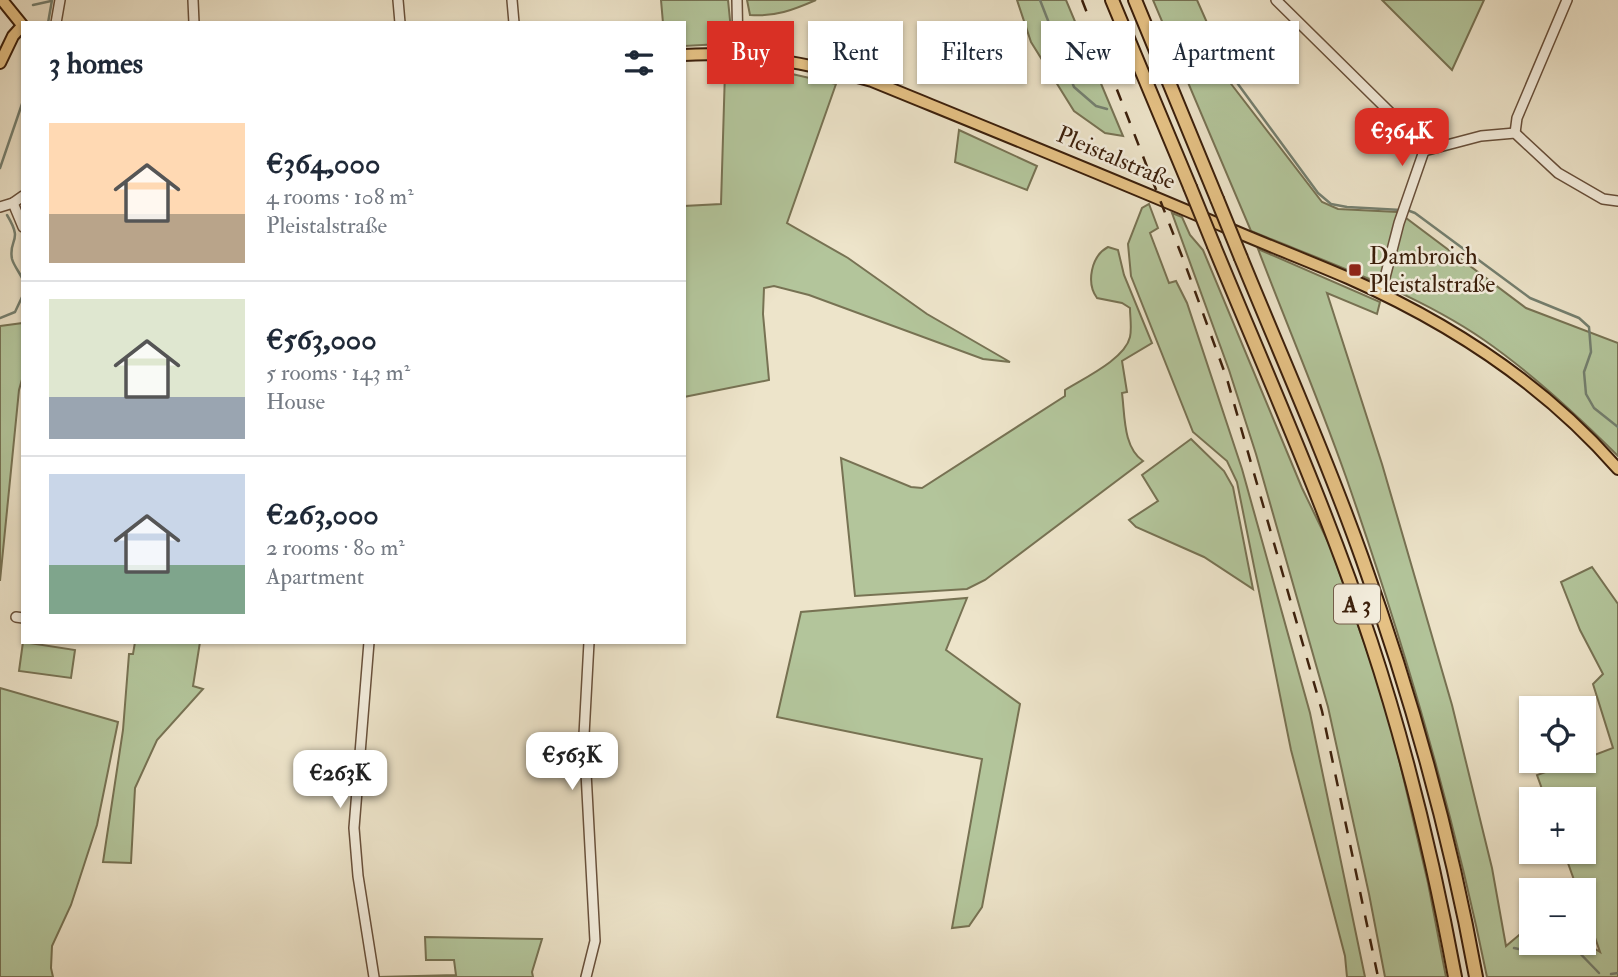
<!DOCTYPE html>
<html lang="en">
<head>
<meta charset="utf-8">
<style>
	body { margin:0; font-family:"IM FELL Double Pica",serif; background:#f6f6f7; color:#1f2937; height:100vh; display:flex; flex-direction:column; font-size:26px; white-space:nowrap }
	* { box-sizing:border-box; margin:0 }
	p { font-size:23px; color:#747a83 }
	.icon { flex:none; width:38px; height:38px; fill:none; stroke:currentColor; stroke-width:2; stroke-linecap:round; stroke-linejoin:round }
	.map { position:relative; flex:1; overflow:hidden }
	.drawer { position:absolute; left:21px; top:21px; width:665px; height:623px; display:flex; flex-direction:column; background:#fff; border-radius:0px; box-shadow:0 2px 5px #0004 }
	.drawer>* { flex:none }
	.banner { position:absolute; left:707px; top:21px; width:665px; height:63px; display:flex; gap:14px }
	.controls { position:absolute; left:1519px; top:696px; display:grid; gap:14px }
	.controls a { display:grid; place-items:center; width:77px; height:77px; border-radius:0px; background:#fff; box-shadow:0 2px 5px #0004; font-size:35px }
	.price { position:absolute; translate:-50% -60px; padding:0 16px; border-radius:14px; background:#fff; color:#222; font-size:23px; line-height:46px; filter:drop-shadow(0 2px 4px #0008) }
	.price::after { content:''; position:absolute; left:50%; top:42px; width:21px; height:16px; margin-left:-10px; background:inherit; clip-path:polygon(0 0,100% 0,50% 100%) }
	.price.selected { background:#d93025; color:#fff }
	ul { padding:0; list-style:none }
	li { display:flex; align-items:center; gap:21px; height:175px; padding:0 28px }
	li+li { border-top:2px solid #e0e1e3 }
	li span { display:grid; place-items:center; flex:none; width:196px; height:140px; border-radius:0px; color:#555 }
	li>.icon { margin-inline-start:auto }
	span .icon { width:84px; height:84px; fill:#fffc; stroke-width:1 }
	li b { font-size:30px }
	h2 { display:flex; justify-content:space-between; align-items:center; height:84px; padding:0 28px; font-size:30px }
	.pill { padding:0 24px; border-radius:0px; background:#fff; box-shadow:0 2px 5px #0004; font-size:24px; line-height:63px }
	.pill.selected { background:#d93025; color:#fff }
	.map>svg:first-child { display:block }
	.green { fill:#b3c59b; stroke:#777253; stroke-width:2 }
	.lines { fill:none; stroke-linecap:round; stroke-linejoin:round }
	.stream { stroke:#747f6f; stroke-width:2.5 }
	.minor-casing { stroke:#68503b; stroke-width:12 }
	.major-casing { stroke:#3b1f0b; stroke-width:14 }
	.highway-casing { stroke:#3b1f0b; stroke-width:16 }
	.minor { stroke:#f3eddd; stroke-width:9 }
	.major { stroke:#e6c285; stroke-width:10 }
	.highway { stroke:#e6c285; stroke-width:12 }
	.rail { stroke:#3b1f0b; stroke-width:2.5; stroke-dasharray:12 12; stroke-linecap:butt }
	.highway-bridge-casing { stroke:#3b1f0b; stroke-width:16; stroke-linecap:butt }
	.highway-bridge { stroke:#e6c285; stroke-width:12 }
	.poi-dot { fill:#8f2418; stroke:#f3eddd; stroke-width:2.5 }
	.labels { text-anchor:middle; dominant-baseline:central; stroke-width:5; stroke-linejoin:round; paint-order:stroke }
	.shield { fill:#f3eddd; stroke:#725d4a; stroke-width:2 }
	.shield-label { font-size:23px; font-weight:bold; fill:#3b1f0b }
	.street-label { font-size:24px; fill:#3b1f0b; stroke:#f3eddd }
	.poi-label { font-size:24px; fill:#3b1f0b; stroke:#f3eddd; text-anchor:start }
</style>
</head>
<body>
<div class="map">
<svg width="1618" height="977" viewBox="0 0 1618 977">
	<rect width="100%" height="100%" fill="#ede4ca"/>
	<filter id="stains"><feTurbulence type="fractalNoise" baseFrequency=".00286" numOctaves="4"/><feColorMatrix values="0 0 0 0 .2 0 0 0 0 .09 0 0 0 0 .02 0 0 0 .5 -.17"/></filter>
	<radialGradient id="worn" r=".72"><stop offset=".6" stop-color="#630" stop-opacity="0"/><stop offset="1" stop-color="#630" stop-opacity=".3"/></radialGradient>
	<g class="green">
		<polygon points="661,0 728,0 731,30 721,44 684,46 684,23 663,23"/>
		<path d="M747,0h69c-23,10 -41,17 -66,15z"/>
		<polygon points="1017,0 1066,0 1123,136 1105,133 1074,111 1031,42"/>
		<path d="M1153,0h44l31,70 -3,6 97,126 16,7 60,3 128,96 92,35v113c-42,-42 -85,-82 -134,-116 -70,-48 -155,-77 -233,-109z"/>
		<polygon points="1382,0 1484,0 1452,70"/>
		<polygon points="770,69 836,84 787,223 848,258 927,314 1010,362 983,359 809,295 774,286 764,288 763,314 769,380 684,397 684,206 721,204 725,71"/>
		<polygon points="959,130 1037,166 1027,190 955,162"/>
		<polygon points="1149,204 1158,228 1150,233 1169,283 1176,281 1187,303 1242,469 1310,713 1365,977 1347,977 1345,956 1291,750 1237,482 1227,461 1193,432 1131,276 1128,244 1142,208"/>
		<polygon points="1172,213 1182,217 1190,235 1203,250 1302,488 1330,546 1387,708 1428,883 1446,977 1385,977 1369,894 1328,707 1256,454 1229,370"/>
		<path d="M1108,247l10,3 6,25 28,68 -30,18 5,31 -5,1c3,23 1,54 21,68l-158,119 -18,9 -112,7 -14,-138 70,29 11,1 143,-92v-6c19,-12 60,-31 65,-53 2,-9 0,-20 0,-29l-8,-5 -25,-5c-11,-15 -6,-42 11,-51z"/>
		<path d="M1258,249l122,53 -3,12 -50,-21 55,171 70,241 40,163 14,78 25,-21v18l53,-1 16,10 -16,-46v-15h-6l-14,-39h20v-52h-38l-9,-25 40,-14h7v-2l29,-11 -20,-64 10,-10 -23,-44 -19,-48 31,-15 26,37v373h-131c-34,-167 -85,-339 -141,-500 -27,-77 -59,-152 -88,-228z"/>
		<polygon points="23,323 23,376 19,390 0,581 0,326"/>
		<polygon points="1191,439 1224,471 1233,487 1253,589 1204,557 1136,527 1129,520 1158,501 1142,475"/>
		<polygon points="967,598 946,650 1020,704 982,907 969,926 952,928 982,759 777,717 801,612"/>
		<polygon points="23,642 75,650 71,678 19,671"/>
		<polygon points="135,642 200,642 193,686 203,689 157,740 135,788 131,863 103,862 123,730 129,654 133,654"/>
		<polygon points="0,688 118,722 97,825 71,905 52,946 51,968 53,977 0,977"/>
		<polygon points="425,937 542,939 532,972 533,977 378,977 456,975 454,960 426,960"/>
	</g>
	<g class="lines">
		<g class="stream">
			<polyline points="1040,0 1074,87 1096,106 1107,109"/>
			<polyline points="33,5 51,1"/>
			<polyline points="48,23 52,0"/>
			<polyline points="1193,71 1211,67 1235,80 1318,193 1331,204 1347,207 1401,210"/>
			<polyline points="0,168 23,101"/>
			<polyline points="1407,210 1415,213 1530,298 1579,318 1589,327 1591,352 1584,372 1586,394 1594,408 1618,427"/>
			<path d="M7,215c17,28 1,23 5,44 2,7 8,14 11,21"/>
			<polyline points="0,318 15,312 23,295"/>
			<polyline points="1570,943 1599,973"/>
			<polyline points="1514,948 1529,951 1541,943"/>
			<polyline points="1611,974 1618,973"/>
		</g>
		<defs>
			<g id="minor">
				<polyline points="193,0 194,23"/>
				<polyline points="398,0 400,23"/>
				<polyline points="512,0 514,23"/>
				<polyline points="737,0 738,54"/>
				<polyline points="1276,0 1414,136 1424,151"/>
				<polyline points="56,23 60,0"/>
				<polyline points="1515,133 1517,118 1567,0"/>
				<polyline points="1424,151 1481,136 1515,133 1558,173 1603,199 1618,201"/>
				<polyline points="13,203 23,227"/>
				<polyline points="0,207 13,203 23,196"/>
				<polyline points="1381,293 1399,223 1424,151"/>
				<polyline points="16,617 23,618"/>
				<polyline points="369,642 354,828 358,876 374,977"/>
				<polyline points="586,977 595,941 584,735 589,642"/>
			</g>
			<g id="major">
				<polyline points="2,0 23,26"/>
				<path d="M684,55c65,-4 126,9 188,26 120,49 239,97 358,148 39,17 79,32 118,49 102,45 196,106 270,191"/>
				<polyline points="0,63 13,36 22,26"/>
			</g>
			<g id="highway">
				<polyline points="1112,0 1190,187"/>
				<polyline points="1135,0 1217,199"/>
				<path d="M1214,246c54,131 112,261 157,396 36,109 63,222 84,335"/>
				<path d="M1241,258c41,100 85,199 121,300 49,137 88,276 114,419"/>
			</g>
		</defs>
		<use href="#minor" class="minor-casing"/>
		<use href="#major" class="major-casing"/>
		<use href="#highway" class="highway-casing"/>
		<use href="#minor" class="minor"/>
		<use href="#major" class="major"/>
		<use href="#highway" class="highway"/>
		<polyline class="rail" points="1082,0 1185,264 1227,379 1322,711 1378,977"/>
		<defs>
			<g id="highway-bridge">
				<polyline points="1190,187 1214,246"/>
				<polyline points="1217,199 1241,258"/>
			</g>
		</defs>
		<use href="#highway-bridge" class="highway-bridge-casing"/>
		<use href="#highway-bridge" class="highway-bridge"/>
	</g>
	<rect class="poi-dot" x="1348" y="263" width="14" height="14" rx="3.5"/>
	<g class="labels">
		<rect class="shield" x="1334" y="584.5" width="46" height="39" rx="5"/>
		<g class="shield-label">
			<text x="1357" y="604">A 3</text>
		</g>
		<g class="street-label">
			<text transform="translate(1116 158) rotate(23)">Pleistalstraße</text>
		</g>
		<g class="poi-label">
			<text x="1369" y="256">Dambroich<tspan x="1369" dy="28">Pleistalstraße</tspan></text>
		</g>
	</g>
	<rect width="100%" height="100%" filter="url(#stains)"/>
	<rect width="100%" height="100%" fill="url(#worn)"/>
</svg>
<div class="controls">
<a><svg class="icon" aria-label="locate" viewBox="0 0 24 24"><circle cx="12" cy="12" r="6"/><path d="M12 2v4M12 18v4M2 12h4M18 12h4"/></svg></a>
<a>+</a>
<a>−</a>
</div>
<b class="price selected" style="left:1402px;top:168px">€364K</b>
<b class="price" style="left:572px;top:792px">€563K</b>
<b class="price" style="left:340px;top:810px">€263K</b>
<div class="banner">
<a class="pill selected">Buy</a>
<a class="pill">Rent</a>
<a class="pill">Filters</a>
<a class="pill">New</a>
<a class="pill">Apartment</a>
</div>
<section class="drawer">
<h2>3 homes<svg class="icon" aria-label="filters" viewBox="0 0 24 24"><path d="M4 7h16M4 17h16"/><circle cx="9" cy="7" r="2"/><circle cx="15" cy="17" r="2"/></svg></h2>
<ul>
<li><span style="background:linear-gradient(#ffd9b3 65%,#b9a48a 0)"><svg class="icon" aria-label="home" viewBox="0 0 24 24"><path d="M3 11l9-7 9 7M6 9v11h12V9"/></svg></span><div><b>€364,000</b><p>4 rooms · 108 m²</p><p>Pleistalstraße</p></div></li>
<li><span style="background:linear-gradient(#dfe7d0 70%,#9aa5b1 0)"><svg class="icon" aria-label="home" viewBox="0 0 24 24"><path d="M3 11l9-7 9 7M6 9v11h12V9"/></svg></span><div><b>€563,000</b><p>5 rooms · 143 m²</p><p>House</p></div></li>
<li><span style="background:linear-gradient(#c9d6e8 65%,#7fa58c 0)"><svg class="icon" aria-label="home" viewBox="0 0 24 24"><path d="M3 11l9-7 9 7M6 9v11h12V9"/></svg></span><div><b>€263,000</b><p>2 rooms · 80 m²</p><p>Apartment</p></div></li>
</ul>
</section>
</div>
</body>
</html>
